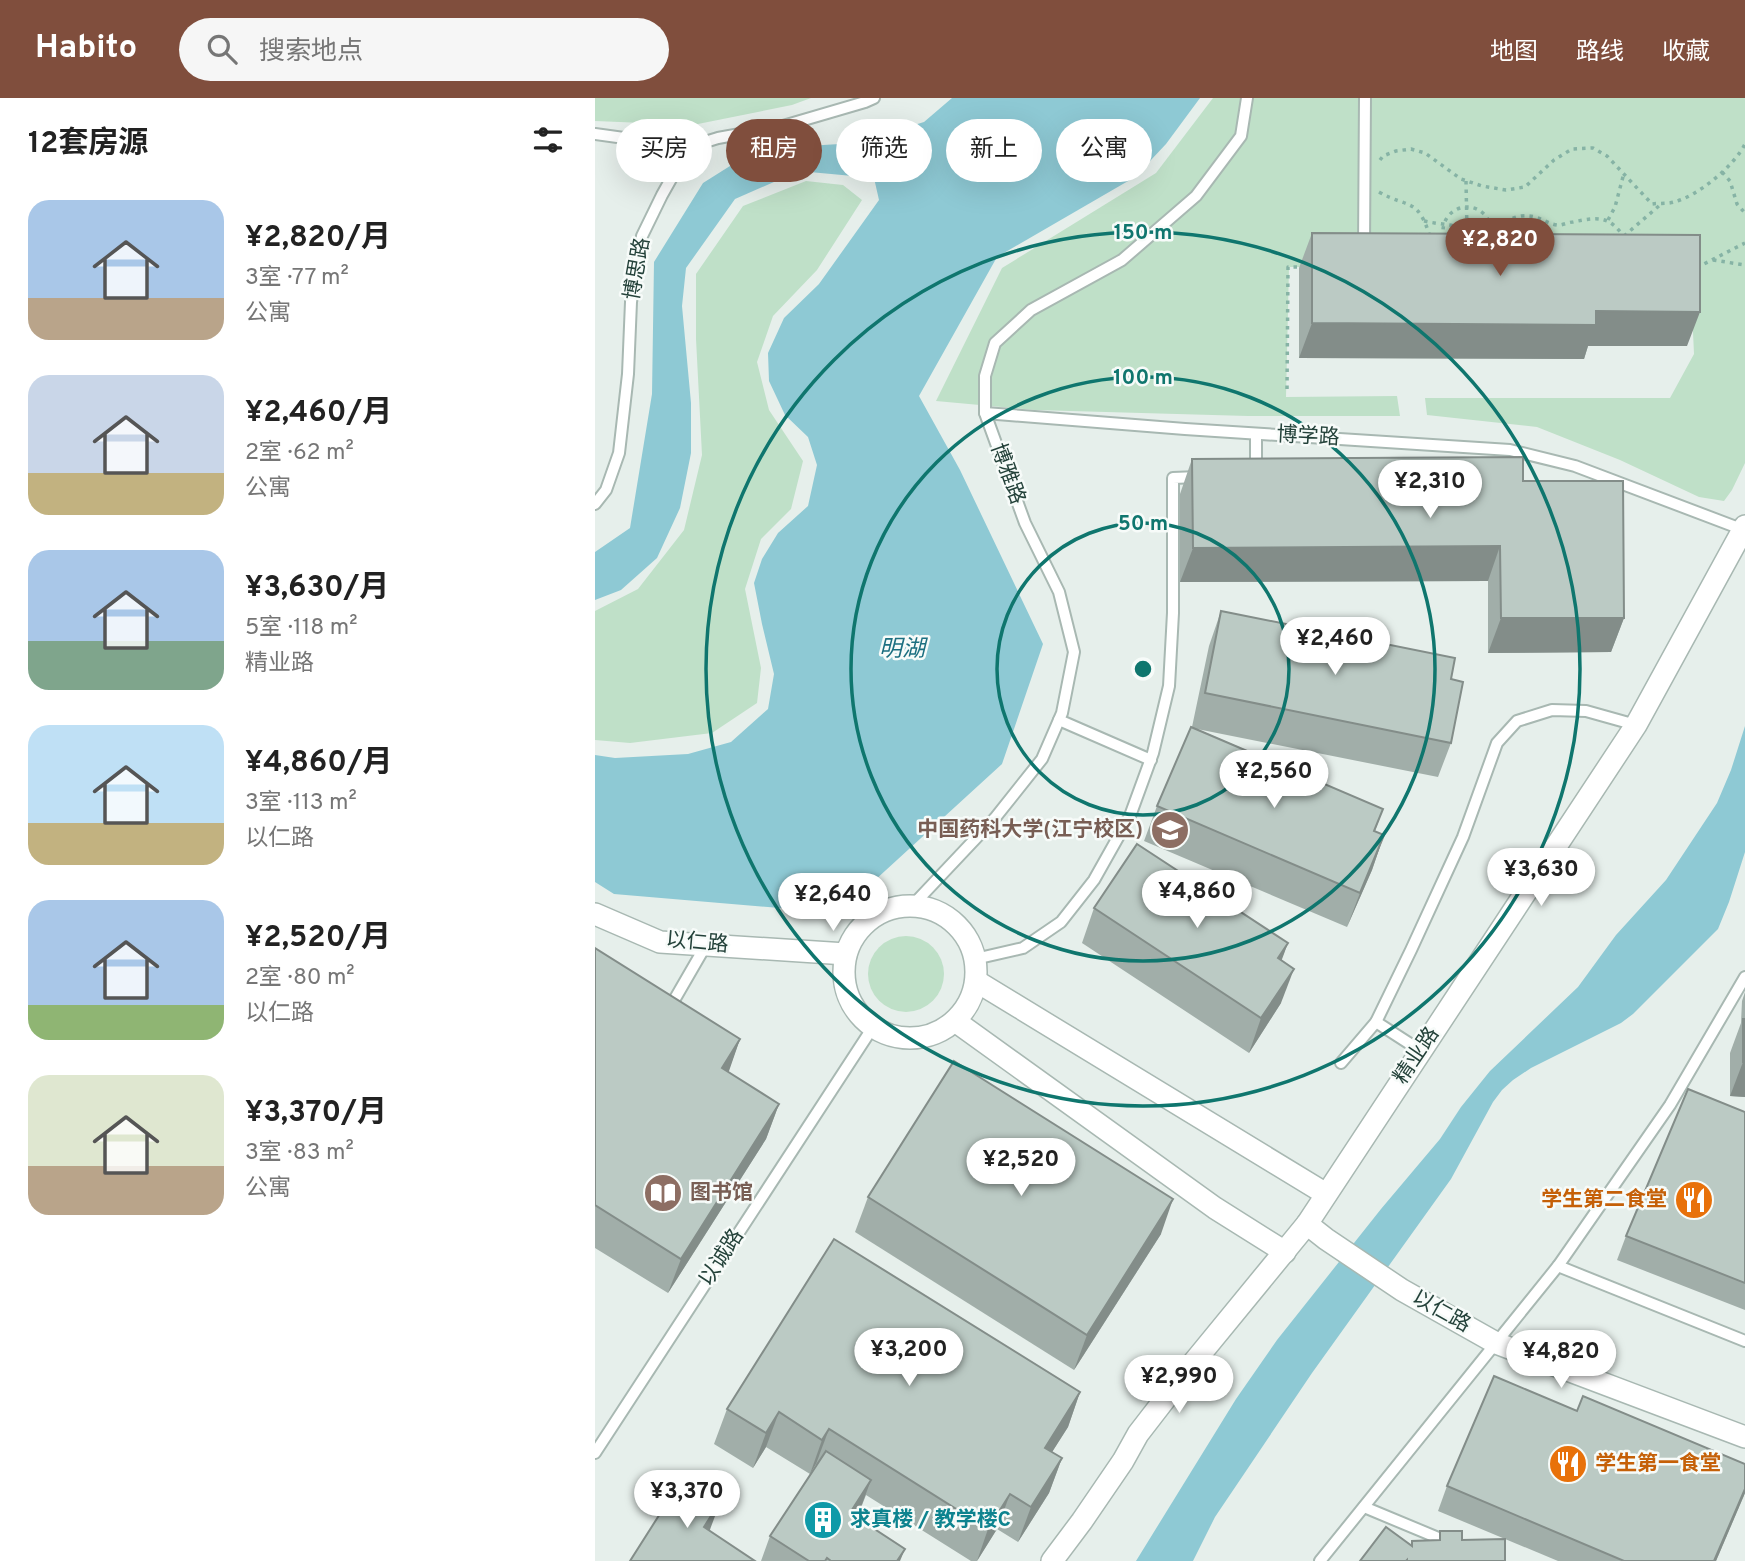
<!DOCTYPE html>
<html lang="zh">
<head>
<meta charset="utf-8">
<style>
	body { margin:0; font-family:Overpass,"Noto Sans SC",sans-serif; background:#f6f6f6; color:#222; height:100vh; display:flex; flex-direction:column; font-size:26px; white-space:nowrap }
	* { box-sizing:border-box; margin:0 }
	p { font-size:23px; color:#767676 }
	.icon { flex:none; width:38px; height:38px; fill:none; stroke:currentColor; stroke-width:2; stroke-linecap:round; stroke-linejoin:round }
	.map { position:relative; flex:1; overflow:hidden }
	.sheet { display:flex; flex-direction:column; background:#fff; width:595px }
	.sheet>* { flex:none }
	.top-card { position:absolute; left:21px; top:21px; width:665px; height:63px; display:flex; gap:14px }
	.price { position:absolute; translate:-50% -60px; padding:0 16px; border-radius:24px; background:#fff; color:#222; font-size:23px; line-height:46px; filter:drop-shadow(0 2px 4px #0008) }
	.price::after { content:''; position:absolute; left:50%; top:42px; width:21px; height:16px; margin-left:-10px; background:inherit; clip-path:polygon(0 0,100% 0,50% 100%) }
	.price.current { background:#804e3d; color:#fff }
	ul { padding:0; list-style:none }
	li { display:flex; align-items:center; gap:21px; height:175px; padding:0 28px }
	li span { display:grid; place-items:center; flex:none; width:196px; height:140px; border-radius:21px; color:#555 }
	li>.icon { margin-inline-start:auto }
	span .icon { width:84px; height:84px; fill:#fffc; stroke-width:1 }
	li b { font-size:30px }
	h2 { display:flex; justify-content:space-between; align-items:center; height:84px; padding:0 28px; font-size:30px }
	.tag { padding:0 24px; border-radius:32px; background:#fff; box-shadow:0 7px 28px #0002; font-size:24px; line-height:63px }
	.tag.current { background:#804e3d; color:#fff }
	header { display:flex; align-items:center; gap:42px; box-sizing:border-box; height:98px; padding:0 35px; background:#804e3d; color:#fff }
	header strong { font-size:33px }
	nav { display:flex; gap:38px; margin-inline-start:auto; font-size:24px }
	.search { width:490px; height:63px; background:#f6f6f6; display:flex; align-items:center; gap:18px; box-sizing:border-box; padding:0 24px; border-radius:38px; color:#767676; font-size:26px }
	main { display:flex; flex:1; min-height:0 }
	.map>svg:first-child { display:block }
	.green { fill:#bfe0c8 }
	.water { fill:#8ec9d4 }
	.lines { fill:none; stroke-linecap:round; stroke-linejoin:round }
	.service-casing { stroke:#a8b8b2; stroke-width:14 }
	.minor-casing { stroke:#a8b8b2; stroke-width:24 }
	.path { stroke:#86b3a5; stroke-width:3.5; stroke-dasharray:3.5 5; stroke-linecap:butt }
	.service { stroke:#fff; stroke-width:10 }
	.minor { stroke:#fff; stroke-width:21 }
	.wall { fill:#a1aea9 }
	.shaded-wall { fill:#838d89 }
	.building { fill:#bbcac4; stroke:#838d89; stroke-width:2 }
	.ring { fill:none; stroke:#0f766e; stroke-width:3.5 }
	.labels { text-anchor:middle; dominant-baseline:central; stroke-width:5; stroke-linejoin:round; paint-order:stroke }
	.street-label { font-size:21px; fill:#24423a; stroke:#f7fbf9 }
	.education-label { font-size:21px; font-weight:bold; fill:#785e54; stroke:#f7fbf9; text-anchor:end }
	.food-label { font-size:21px; font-weight:bold; fill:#c56008; stroke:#f7fbf9; text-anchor:end }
	.culture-label { font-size:21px; font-weight:bold; fill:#0d838f; stroke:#f7fbf9; text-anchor:start }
	.water-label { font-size:23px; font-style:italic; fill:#1c6f80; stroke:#f7fbf9 }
	.centre { fill:#0f766e; stroke:#f7fbf9; stroke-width:3.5 }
	.ring-label { font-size:21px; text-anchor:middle; font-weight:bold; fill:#0f766e; stroke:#f7fbf9; stroke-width:5; stroke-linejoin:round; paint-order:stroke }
</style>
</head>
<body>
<header>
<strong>Habito</strong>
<div class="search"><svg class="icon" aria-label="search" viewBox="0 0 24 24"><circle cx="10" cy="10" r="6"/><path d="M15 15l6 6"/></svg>搜索地点</div>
<nav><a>地图</a><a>路线</a><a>收藏</a></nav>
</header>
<main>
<section class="sheet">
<h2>12套房源<svg class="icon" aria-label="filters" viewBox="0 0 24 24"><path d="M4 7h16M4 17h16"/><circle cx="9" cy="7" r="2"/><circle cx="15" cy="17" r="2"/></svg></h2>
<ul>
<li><span style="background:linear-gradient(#a9c7e8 70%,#b9a48a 0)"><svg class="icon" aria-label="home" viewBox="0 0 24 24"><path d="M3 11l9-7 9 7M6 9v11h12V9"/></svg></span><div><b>¥2,820/月</b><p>3室 · 77 m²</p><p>公寓</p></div></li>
<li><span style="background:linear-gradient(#c9d6e8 70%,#c2b280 0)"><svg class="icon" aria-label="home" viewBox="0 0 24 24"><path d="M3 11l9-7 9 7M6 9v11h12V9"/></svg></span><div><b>¥2,460/月</b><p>2室 · 62 m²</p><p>公寓</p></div></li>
<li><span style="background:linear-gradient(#a9c7e8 65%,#7fa58c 0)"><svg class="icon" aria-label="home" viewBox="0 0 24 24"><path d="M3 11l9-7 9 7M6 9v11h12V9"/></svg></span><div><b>¥3,630/月</b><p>5室 · 118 m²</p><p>精业路</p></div></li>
<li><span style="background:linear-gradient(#bfe0f5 70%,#c2b280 0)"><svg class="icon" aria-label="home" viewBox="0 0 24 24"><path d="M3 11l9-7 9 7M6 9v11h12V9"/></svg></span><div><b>¥4,860/月</b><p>3室 · 113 m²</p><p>以仁路</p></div></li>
<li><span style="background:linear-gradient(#a9c7e8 75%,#8fb573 0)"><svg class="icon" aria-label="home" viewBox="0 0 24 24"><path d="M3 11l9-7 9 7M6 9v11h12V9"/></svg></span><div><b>¥2,520/月</b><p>2室 · 80 m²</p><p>以仁路</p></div></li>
<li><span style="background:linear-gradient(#dfe7d0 65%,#b9a48a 0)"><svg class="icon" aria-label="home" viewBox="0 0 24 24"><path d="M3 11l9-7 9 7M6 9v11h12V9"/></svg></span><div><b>¥3,370/月</b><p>3室 · 83 m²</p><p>公寓</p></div></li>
</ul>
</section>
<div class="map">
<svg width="1150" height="1463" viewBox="0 0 1150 1463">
	<rect width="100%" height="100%" fill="#e6efeb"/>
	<g class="green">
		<polygon points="0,0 216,0 197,7 98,27 0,23"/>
		<polygon points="618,0 1150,0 1150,365 1137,392 1129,403 1104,399 1025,362 942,329 832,317 830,300 1075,300 1099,256 1095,170 694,169 691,299 802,298 805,318 653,318 440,312 341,303 407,170 561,75"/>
		<polygon points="211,83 248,87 267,102 222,172 178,218 162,264 174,312 208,363 196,411 166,441 150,491 166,570 162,605 117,635 35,645 0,642 0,513 43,491 89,432 107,357 101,241 101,176 148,108"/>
		<circle cx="311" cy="876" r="38"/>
	</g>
	<g class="water">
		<polygon points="357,0 605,0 571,46 540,79 402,159 324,298 365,372 448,546 407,666 244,815 19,796 0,784 0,657 20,660 93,656 136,644 173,611 179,576 167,526 159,485 167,461 183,435 213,408 222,367 213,339 190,317 174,283 173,255 189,220 224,186 284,102 279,80 204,73 140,101 91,170 87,208 96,305 96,355 85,410 62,460 26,492 0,502 0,454 35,430 57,296 59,164 108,85 162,51 261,45 329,24"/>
		<polygon points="1150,628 1150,754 1134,804 1123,831 1038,916 1026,925 936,970 918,982 907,992 898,1004 856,1081 717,1275 620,1419 598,1463 541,1463 641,1301 682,1242 786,1111 845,1041 866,1009 895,973 983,889 1021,837 1071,782 1122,705 1136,672"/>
	</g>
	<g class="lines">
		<defs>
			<g id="service">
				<polyline points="0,36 94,49"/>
				<polyline points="769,148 770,0"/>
				<polyline points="390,315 590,331 915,352 980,368 1149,432"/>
				<polyline points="661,375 661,336"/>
				<polyline points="0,406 11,392 24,355 33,276 36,204 47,138 67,97 94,49 123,40 188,28 270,4 279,0"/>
				<polyline points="464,622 556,662"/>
				<polyline points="317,808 400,720 447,661 467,615 479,554 464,494 430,425 390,315 390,278 400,245 436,212 527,162 601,98 646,38 652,0"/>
				<polyline points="380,861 428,850 466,824 499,782 535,718 558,655 574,588 578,515 578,380 603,379"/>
				<polyline points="74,911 111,847"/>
				<polyline points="781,924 826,953"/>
				<polyline points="746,965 781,924 816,852 868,739 902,645 922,623 957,612 991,613 1041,627"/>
				<polyline points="963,1168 1150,1243"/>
				<polyline points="0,1355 278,929"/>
				<polyline points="769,1409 853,1444"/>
				<polyline points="725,1463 963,1168 1075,1007 1150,879"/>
			</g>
			<g id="minor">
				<circle cx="315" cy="874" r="66"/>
				<polyline points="0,816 65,844 251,856"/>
				<polyline points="381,883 731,1096"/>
				<polyline points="360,923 620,1110 690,1154"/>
				<polyline points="712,1126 731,1141 807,1192 901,1245 1150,1339"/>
				<polyline points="457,1463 487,1423 528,1363 543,1336 594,1270 712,1126 1041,627 1150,428"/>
			</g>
		</defs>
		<use href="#service" class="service-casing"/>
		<use href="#minor" class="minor-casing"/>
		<g class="path">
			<path d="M785,62l3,-4 13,-5 15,-2 14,4 36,26 21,7 24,4 19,-3 29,-27 18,-11 21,-1 14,8 45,48c7,-1 15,0 22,-2 24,-6 60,-36 71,-58"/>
			<polyline points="1127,74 1135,83 1142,106 1150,115"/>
			<polyline points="871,83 872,133"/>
			<path d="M784,94c30,17 39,5 51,45"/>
			<circle cx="872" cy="133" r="24"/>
			<polyline points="1013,122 1020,109 1029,75"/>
			<path d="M829,123c9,2 18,3 26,4 9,2 17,8 26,8 20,-1 28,-14 45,-17 17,-2 23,7 36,9 4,1 11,-3 16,-3 24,-5 36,-7 51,15"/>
			<polyline points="1029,138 1065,107"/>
			<polyline points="1118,162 1150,167"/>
			<polyline points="1101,166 1109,166 1150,145"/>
			<polyline points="692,291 693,169 706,169"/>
		</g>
		<use href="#service" class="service"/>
		<use href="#minor" class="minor"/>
	</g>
	<g class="wall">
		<polygon points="717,135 1092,248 993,248 989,261 704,260 704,170"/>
		<polygon points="597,361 928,383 1029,520 1016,554 893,555 893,483 585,484 585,396"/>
		<polygon points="626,513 856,645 843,679 602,631 788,711 780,733 789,737 777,772 752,829 549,743 562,708 597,629 614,548"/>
		<polygon points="499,810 693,845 686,862 686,905 654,955 487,845"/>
		<polygon points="0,850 145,941 133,974 184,1006 171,1041 73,1195 0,1150"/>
		<polygon points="1150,894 1150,999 1135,998 1135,955 1146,925 1147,903"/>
		<polygon points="1150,1014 1150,1212 1022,1162 1031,1138"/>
		<polygon points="273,1099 566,1136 479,1272 260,1134"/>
		<polygon points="485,1294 473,1329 457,1354 467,1360 454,1395 423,1444 402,1431 382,1463 376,1463 271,1397 262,1420 305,1463 166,1463 175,1438 222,1367 221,1366 215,1376 171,1349 158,1370 119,1346 132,1311"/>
		<polygon points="982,1313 1150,1395 1121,1463 963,1463 843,1413 852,1388"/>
	</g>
	<g class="shaded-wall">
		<polygon points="1001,213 1105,214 1092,248 993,248 989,261 704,260 717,225"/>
		<polygon points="905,448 893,483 585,484 598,450"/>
		<polygon points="906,520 1029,520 1016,554 893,555"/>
		<polygon points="789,737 777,772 752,829 765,795"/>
		<polygon points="693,845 680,880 683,860"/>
		<polygon points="699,871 686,905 654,955 666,920"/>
		<polygon points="145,941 133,976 127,970"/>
		<polygon points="1148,964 1150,964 1150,999 1135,998"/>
		<polygon points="184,1006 171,1041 73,1195 86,1161"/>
		<polygon points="578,1101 566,1136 479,1272 492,1237"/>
		<polygon points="485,1294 473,1329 438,1384 450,1350"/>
		<polygon points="184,1314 171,1349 158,1370 171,1335"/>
		<polygon points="234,1331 221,1366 215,1376 227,1342"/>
		<polygon points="467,1360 454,1395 423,1444 436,1409"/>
		<polygon points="276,1382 263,1417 242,1450 255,1415"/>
		<polygon points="1150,1391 1150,1395 1121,1463 1119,1463"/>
		<polygon points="415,1396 402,1431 382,1463 393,1431"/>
		<polygon points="126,1402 113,1437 109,1429"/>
		<polygon points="310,1451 305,1463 302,1463"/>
	</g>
	<g class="building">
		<polygon points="717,135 1105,137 1105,214 1001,213 1001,227 717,225"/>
		<polygon points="928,359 928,383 1028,383 1029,520 906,520 905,448 598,450 597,361"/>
		<polygon points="626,513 860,560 856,581 868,584 856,645 610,595"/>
		<polygon points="596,629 788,711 779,733 789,737 765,795 562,708"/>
		<polygon points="542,746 693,845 683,860 699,871 666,920 499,810"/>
		<polygon points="0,850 145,941 127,970 184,1006 86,1161 0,1107"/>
		<rect x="1148" y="921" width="2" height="43"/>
		<polygon points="359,963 578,1101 492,1237 273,1099"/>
		<polygon points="1093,991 1150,1014 1150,1185 1031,1138"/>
		<polygon points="239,1141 485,1294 450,1350 467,1360 436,1409 415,1396 393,1431 234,1331 227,1342 184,1314 171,1335 132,1311"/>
		<polygon points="899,1278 982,1313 988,1298 1150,1366 1150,1391 1119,1463 1029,1463 852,1388"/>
		<polygon points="231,1353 276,1382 255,1415 310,1451 302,1463 236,1463 232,1460 230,1463 214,1463 175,1438"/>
		<polygon points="89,1378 126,1402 109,1429 160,1463 35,1463"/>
		<polygon points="791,1429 817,1448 817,1443 845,1442 845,1433 867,1433 867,1442 910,1441 910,1463 812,1463 812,1462 811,1463 765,1463"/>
	</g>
	<g class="ring">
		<circle cx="548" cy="571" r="146"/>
		<circle cx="548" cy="571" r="292"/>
		<circle cx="548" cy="571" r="437"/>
	</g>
	<defs>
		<symbol id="university-disc" viewBox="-11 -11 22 22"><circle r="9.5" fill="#8d6e63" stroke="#f7fbf9"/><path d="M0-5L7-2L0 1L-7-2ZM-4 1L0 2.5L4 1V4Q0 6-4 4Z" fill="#fff"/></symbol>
		<symbol id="library-disc" viewBox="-11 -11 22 22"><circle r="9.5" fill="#8d6e63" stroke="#f7fbf9"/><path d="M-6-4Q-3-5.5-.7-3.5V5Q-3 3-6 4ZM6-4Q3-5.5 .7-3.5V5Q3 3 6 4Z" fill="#fff"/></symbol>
		<symbol id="restaurant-disc" viewBox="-11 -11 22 22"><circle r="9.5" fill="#e8710a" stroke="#f7fbf9"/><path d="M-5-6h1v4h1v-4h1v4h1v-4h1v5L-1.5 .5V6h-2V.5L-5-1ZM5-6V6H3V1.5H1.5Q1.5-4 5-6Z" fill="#fff"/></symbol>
		<symbol id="building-disc" viewBox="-11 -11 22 22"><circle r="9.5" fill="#0f9aa8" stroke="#f7fbf9"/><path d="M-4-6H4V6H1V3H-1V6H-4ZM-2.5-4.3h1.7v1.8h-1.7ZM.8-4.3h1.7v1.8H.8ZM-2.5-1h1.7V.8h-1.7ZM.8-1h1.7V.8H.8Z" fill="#fff"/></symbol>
	</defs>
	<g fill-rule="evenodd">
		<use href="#university-disc" x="553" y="710" width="44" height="44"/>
		<use href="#library-disc" x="46" y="1073" width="44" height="44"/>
		<use href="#restaurant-disc" x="1077" y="1080" width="44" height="44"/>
		<use href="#restaurant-disc" x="951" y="1344" width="44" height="44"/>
		<use href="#building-disc" x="206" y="1400" width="44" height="44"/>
	</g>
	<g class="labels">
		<g class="street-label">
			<text transform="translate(43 171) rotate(-80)">博思路</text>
			<text transform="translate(713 339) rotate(3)">博学路</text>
			<text transform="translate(412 376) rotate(70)">博雅路</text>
			<text transform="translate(102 845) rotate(5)">以仁路</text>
			<text transform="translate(822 958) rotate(-56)">精业路</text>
			<text transform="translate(127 1160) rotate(-57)">以诚路</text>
			<text transform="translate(846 1214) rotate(29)">以仁路</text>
		</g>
		<g class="education-label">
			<text x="548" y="732">中国药科大学(江宁校区)</text>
			<text x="95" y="1095" text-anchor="start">图书馆</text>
		</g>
		<g class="food-label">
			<text x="1072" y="1102">学生第二食堂</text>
			<text x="1000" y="1366" text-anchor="start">学生第一食堂</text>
		</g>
		<g class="culture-label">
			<text x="255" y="1422">求真楼 / 教学楼C</text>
		</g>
		<g class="water-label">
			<text x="307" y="552">明湖</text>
		</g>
	</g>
	<circle cx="548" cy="571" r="10" class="centre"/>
	<g class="ring-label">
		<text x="548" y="141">150 m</text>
		<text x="548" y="286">100 m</text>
		<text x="548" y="432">50 m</text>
	</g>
</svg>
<b class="price current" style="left:905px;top:180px">¥2,820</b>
<b class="price" style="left:835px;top:422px">¥2,310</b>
<b class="price" style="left:740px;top:579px">¥2,460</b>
<b class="price" style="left:679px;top:712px">¥2,560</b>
<b class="price" style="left:946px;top:810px">¥3,630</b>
<b class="price" style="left:602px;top:832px">¥4,860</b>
<b class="price" style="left:238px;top:835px">¥2,640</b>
<b class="price" style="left:426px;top:1100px">¥2,520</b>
<b class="price" style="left:314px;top:1290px">¥3,200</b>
<b class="price" style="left:966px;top:1292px">¥4,820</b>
<b class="price" style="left:584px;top:1317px">¥2,990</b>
<b class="price" style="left:92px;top:1432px">¥3,370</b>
<div class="top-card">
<a class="tag">买房</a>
<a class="tag current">租房</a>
<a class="tag">筛选</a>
<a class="tag">新上</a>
<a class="tag">公寓</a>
</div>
</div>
</main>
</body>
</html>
